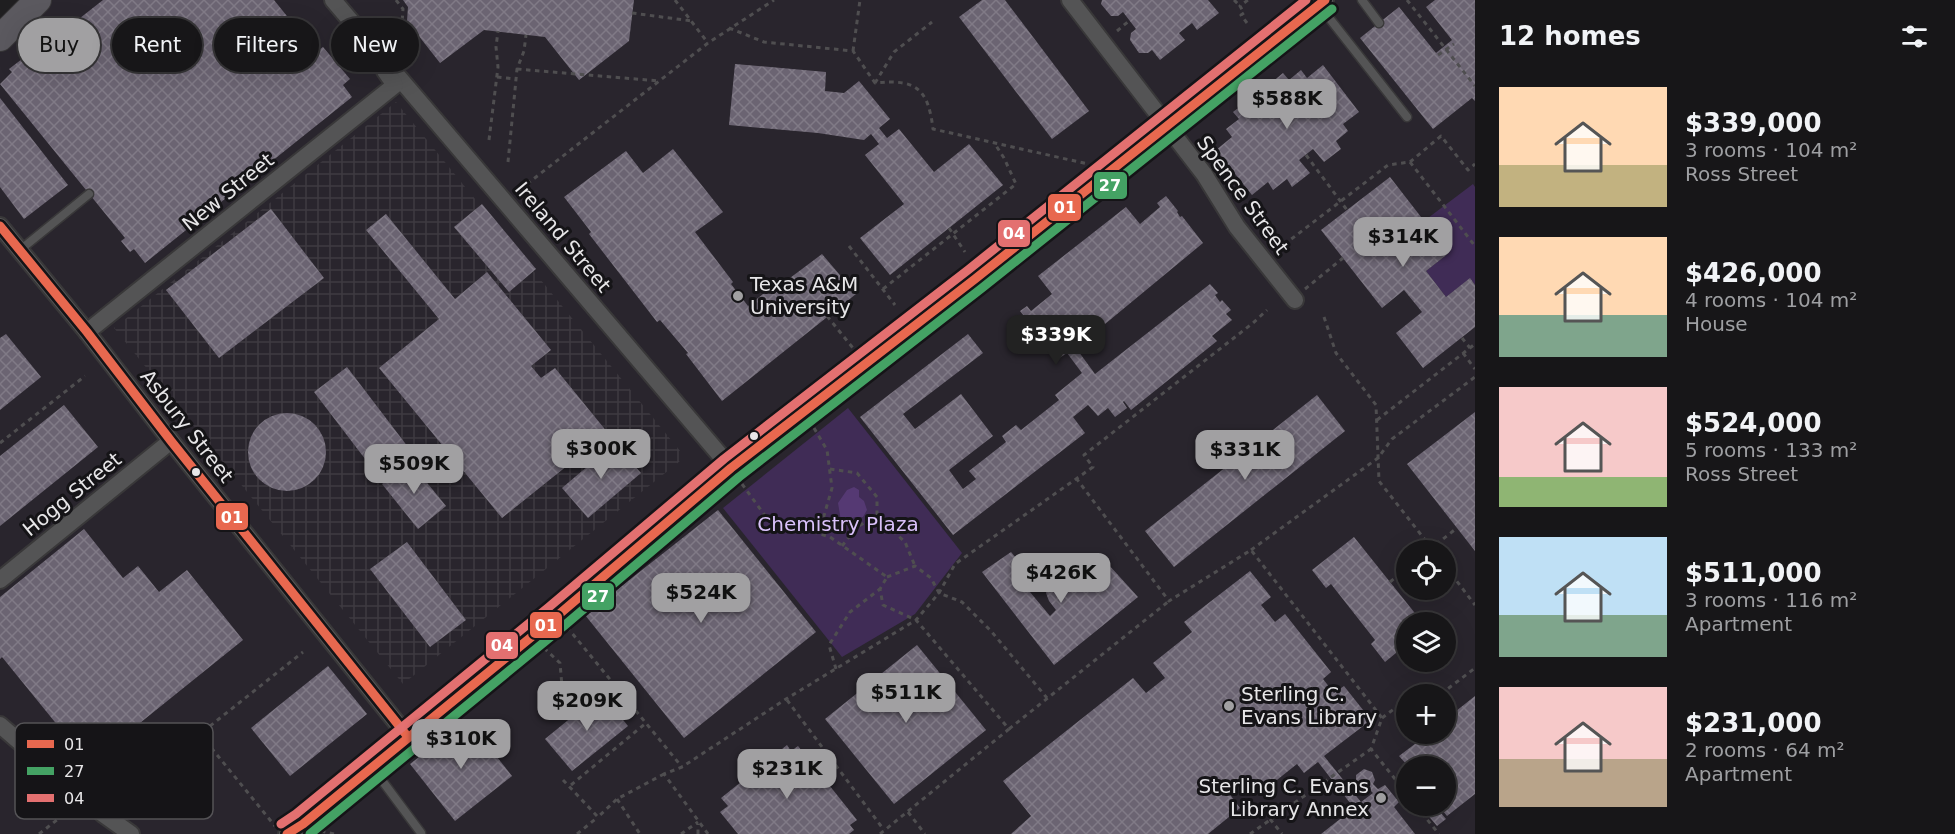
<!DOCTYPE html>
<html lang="en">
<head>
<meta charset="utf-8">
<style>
	body { margin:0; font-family:"DejaVu Sans",sans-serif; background:#201f21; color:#f1f3f6; height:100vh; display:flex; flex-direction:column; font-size:22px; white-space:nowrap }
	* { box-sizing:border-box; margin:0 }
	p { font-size:20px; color:#9e9fa2 }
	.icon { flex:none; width:33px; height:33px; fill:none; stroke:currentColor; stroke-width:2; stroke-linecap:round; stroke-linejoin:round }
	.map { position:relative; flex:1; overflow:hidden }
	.sheet { display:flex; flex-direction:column; background:#171618; width:480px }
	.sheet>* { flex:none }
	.hud { position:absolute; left:18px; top:18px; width:570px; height:54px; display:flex; gap:12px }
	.buttons { position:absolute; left:1396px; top:540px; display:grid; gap:12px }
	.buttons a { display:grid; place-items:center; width:60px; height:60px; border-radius:50%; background:#171618; box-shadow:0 6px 24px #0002,0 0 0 2px #363537; font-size:30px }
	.price { position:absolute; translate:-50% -51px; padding:0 14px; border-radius:12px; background:#a1a0a2; color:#111; font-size:20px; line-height:39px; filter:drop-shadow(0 2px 3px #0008) }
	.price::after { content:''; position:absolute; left:50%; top:36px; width:18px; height:14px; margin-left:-9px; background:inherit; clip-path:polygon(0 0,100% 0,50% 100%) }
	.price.on { background:#222; color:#fff }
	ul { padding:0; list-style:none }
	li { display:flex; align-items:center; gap:18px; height:150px; padding:0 24px }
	li span { display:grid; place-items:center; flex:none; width:168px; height:120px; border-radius:0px; color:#555 }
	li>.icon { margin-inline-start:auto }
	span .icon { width:72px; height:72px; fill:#fffc; stroke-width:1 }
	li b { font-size:26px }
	h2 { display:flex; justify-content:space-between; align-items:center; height:72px; padding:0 24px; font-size:26px }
	.pill { padding:0 21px; border-radius:27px; background:#171618; box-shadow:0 6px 24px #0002,0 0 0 2px #363537; font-size:21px; line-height:54px }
	.pill.on { background:#a1a0a2; color:#111 }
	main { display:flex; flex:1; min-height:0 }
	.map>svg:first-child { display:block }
	.built { fill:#29252d; fill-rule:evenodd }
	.industrial { fill:url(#industrial-grid) }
	.green { fill:#402c56 }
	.water { fill:#553973 }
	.building { fill:url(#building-cross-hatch) }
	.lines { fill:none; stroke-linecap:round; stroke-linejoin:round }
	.service-casing { stroke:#393839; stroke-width:11 }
	.minor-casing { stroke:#393839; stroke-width:20 }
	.primary-casing { stroke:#393839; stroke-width:28 }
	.path { stroke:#4f4e50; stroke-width:3; stroke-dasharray:4.5 4.5; stroke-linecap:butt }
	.service { stroke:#545455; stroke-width:8 }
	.minor { stroke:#545455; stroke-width:16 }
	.primary { stroke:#5b595f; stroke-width:26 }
	.bus-1-casing { stroke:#151417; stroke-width:14 }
	.bus-2-casing { stroke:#151417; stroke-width:14 }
	.bus-3-casing { stroke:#151417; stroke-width:14 }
	.bus-1 { stroke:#e8684f; stroke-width:9 }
	.bus-2 { stroke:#44a264; stroke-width:9 }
	.bus-3 { stroke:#e37070; stroke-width:9 }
	.poi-dot { fill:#a1a0a2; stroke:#151417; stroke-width:2 }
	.bus-dot { fill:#e7e6e8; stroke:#151417; stroke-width:2 }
	.labels { text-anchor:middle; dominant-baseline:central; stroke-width:6; stroke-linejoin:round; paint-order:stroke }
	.street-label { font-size:20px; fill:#e7e6e8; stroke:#151417 }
	.poi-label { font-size:20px; fill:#e7e6e8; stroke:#151417; text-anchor:start }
	.park-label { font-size:20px; fill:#d9c1fa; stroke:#151417 }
	.key { fill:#151417; stroke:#545356; stroke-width:1.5 }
	.key-label { font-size:16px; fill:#e7e6e8 }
	.line-badge { stroke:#151417; stroke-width:2 }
	.badge-label { font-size:16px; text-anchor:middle; font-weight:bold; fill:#fff }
</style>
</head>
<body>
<main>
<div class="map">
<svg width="1475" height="834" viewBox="0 0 1475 834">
	<defs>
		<pattern id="industrial-grid" width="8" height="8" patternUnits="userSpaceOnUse" patternTransform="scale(1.5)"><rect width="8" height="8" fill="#29252d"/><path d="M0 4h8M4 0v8" fill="none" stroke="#3e3a41"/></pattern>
		<pattern id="building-cross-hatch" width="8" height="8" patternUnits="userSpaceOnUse" patternTransform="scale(1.5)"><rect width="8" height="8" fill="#6b6472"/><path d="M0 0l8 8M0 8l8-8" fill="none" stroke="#807a86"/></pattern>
	</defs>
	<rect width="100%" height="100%" fill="#1f1e20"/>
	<path class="built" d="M43,0h1432v834h-1475v-792zM1407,550h39v40h-39zM1407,622h39v40h-39zM1407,694h39v40h-39zM1407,766h39v40h-39z"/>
	<polygon class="industrial" points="396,102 685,457 403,684 114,328"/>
	<g class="green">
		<polygon points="1473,184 1475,187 1475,285 1470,279 1446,297 1426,271 1449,253 1424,221"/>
		<polygon points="848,408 962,553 915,614 842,657 723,508"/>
	</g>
	<polygon class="water" points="854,487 859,490 859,497 864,501 867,510 863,517 854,517 849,523 845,524 841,521 838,503 847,490"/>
	<g class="building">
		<polygon points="103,0 274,0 316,52 323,47 350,79 343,85 352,97 145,263 134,249 130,252 121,241 125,238 0,84 12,72 9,69 22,59 24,62"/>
		<polygon points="403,0 634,0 629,41 579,80 545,37 484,30 440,63 407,21 408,7"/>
		<polygon points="982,0 1005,0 1089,111 1052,139 959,17"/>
		<polygon points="1102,0 1208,0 1219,13 1197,30 1192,23 1179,33 1185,40 1160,60 1152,50 1148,53 1139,53 1130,40 1131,33 1136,29 1123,12 1118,16 1111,16 1101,4"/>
		<polygon points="1435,0 1475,0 1475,101 1472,98 1433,129 1360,38 1399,7 1436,53 1452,40 1426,7"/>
		<polygon points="735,64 826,72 825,91 844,93 859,81 890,119 879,128 887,138 899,129 934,172 969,144 1003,185 890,275 860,238 904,204 865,155 879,144 871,134 864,140 818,133 729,125"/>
		<polygon points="1323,65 1359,112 1343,124 1348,131 1336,141 1341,149 1324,162 1313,149 1299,160 1310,173 1292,187 1287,179 1273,190 1268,182 1252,195 1216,150 1232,137 1226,129 1239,119 1233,112 1251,98 1259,108 1273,97 1265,88 1283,73 1289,80 1301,70 1307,78"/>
		<polygon points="0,98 68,185 24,219 0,187"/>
		<polygon points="673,149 723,212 695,232 733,282 731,284 748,306 772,287 774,290 822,254 856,294 722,401 686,354 688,353 660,320 657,322 589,234 591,232 564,197 626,151 643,173"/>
		<polygon points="1390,177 1449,253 1426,271 1446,297 1470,278 1475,285 1475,327 1423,368 1396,333 1422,312 1404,290 1382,308 1321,230"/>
		<polygon points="1166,196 1178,211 1177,212 1180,217 1182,216 1203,243 1076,348 1095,374 1210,284 1218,293 1215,295 1220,302 1222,300 1231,310 1226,314 1232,320 1212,336 1217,341 1131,410 1124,401 1123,402 1127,408 1115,417 1108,408 1098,416 1088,405 1073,417 1085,433 953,535 860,417 968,334 983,353 903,414 915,429 961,394 993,436 949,470 963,489 976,479 969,471 1006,442 1002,436 1016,425 1021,430 1059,400 1055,395 1082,373 1067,353 1058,359 1020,311 1027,306 1031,311 1052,294 1038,276 1126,207 1140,224 1160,207 1157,203"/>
		<polygon points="482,204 536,269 509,292 454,227"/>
		<polygon points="271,209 324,278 219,358 166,290"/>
		<polygon points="386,214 455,299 487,272 551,350 531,366 541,378 555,368 608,433 502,518 379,368 439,319 366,230"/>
		<polygon points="6,334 41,377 0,410 0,338"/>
		<polygon points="347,367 408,447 375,472 314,392"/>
		<polygon points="1317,395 1345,431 1174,567 1145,531"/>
		<polygon points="64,405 98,447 0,526 0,456"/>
		<polygon points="1475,412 1475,551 1407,464"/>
		<circle cx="287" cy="452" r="39"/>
		<polygon points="615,443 641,473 588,518 562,488"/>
		<polygon points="410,462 446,506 418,529 382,484"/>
		<polygon points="718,510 816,632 684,738 585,615"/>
		<polygon points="84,529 123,578 138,566 159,592 187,570 243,640 89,764 2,657 0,659 0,597"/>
		<polygon points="1354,537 1422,622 1407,622 1407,644 1385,662 1371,644 1375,640 1331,584 1326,588 1312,570"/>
		<polygon points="407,542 466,620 430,647 370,569"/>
		<polygon points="1011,552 1034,579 1025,586 1050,616 1056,610 1049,601 1046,593 1047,586 1057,573 1074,573 1084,583 1108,564 1138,597 1054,665 982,572"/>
		<polygon points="1250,571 1271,597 1261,605 1275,622 1285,614 1331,672 1323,679 1334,693 1344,686 1371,720 1324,756 1361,802 1373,793 1368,788 1363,788 1358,785 1356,781 1356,775 1364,769 1372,772 1375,780 1373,784 1378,789 1385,785 1399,802 1394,807 1415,834 1321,834 1354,808 1318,762 1304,773 1297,764 1258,795 1245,778 1228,792 1240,808 1208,834 1011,834 1031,816 1003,781 1133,678 1146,693 1165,678 1153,663 1192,632 1184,622"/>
		<polygon points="917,645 986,730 894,804 825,719"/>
		<polygon points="328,666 367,714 290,776 251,728"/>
		<polygon points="601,693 628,726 572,771 545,739"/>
		<polygon points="1475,696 1475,794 1447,816 1439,806 1446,806 1446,766 1408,766 1399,756 1428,734 1446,734 1446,719"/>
		<polygon points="467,719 512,776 455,821 410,764"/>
		<polygon points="787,745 791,751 798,746 857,820 850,825 854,830 849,834 738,834 720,812 728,806 721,798"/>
		<polygon points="1423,806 1435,806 1446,819 1437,826 1421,807"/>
	</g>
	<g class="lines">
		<defs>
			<g id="service">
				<polyline points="1362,0 1379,23"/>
				<polyline points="1319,5 1407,117"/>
				<polyline points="20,250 89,194"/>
				<polyline points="372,767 421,833"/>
			</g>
			<g id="minor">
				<polyline points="333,0 731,468"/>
				<polyline points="1070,0 1204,174 1237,227 1295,300"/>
				<polyline points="0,226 87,332 171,441 408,737"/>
				<polyline points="87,332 395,85 385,71"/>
				<polyline points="0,580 171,441"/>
				<polyline points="0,725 103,814 131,834"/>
				<polyline points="287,834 303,824 557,616 731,468 975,279 1325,0"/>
			</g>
			<polyline id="primary" points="0,38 38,0"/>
		</defs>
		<use href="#service" class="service-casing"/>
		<use href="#minor" class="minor-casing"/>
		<use href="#primary" class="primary-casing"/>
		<g class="path">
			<polyline points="396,0 403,9 402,23 396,29"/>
			<polyline points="675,0 708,43"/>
			<polyline points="1234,0 1240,6"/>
			<polyline points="1407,0 1475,86"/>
			<polyline points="632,13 692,21"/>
			<polyline points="1247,23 1241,15 1244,13 1240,6 1248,0"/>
			<path d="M729,28l35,14 89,9 22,32c40,-4 53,4 58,46l155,35"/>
			<polyline points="1117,31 1130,20"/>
			<polyline points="853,51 860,0"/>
			<polyline points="1438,55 1454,44"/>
			<polyline points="517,69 659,81"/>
			<polyline points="497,77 516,79"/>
			<polyline points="875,83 894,52 932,22"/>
			<polyline points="489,140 498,67 496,47 498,31"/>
			<polyline points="1306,155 1347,210"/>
			<polyline points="508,162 517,69 524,51 526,35"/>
			<polyline points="1410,162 1475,246"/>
			<polyline points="527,184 708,43 774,0"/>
			<polyline points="949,228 965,252"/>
			<polyline points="849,246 895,305"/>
			<polyline points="1277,250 1388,165 1410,162 1441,136 1468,170 1475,164"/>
			<polyline points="883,289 1016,184 1004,158 995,144"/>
			<polyline points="1305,289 1343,258"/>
			<polyline points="827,316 853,348"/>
			<polyline points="1324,317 1336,353 1376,405 1379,481 1433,550"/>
			<polyline points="1462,338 1470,348"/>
			<polyline points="1463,353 1475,369"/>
			<polyline points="1377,420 1475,344"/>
			<polyline points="814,428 827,450 832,488 819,533"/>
			<polyline points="0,443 85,376"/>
			<polyline points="830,469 857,473 877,497 877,516 905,542 915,566"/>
			<polyline points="1076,478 1169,601 1251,550 1382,718 1371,749 1407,794"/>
			<polyline points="742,484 766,517 830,537 887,577 880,589 883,605 916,620 1009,729 880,834"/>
			<polyline points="842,546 857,527 876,516"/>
			<polyline points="1251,550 1378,458 1392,439 1475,377"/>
			<polyline points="1429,550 1457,528"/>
			<polyline points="1446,567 1475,605"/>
			<polyline points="887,577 915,566 931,578 939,593 962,602 991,631 1047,698"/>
			<polyline points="1390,582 1407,568"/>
			<polyline points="567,627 682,767"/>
			<polyline points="544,648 560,663 562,686 578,712"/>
			<polyline points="836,669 829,645 850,612 880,589"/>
			<polyline points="1441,694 1475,668"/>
			<polyline points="787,700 884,830"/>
			<polyline points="1382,718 1407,699"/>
			<polyline points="1009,729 1169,601"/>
			<polyline points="200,734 275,826"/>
			<polyline points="563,780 598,817 617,799 664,774"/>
			<polyline points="571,785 646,723"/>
			<polyline points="102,791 200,734 303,652"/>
			<polyline points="617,799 640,834"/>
			<polyline points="1416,806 1439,834"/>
			<polyline points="908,812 925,834"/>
			<polyline points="1270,819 1282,834"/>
			<polyline points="321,831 334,834"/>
			<polyline points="39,834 71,809 74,810"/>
			<polyline points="577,834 598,817"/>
			<polyline points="681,834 698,822"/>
			<polyline points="698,834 698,824"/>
			<polyline points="708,834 664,774 682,767 786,699 916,620 939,593 955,564 1093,467 1084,455 1253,323 1267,310"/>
			<polyline points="1250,834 1371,749"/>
		</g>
		<use href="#service" class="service"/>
		<use href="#minor" class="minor"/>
		<use href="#primary" class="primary"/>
		<defs>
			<g id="bus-1">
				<polyline points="0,226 87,332 171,441 408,737"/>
				<polyline points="287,834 303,824 557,616 731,468 975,279 1325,0"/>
			</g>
			<polyline id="bus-2" points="310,834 565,625 739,477 982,288 1332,9"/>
			<polyline id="bus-3" points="281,824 296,814 549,607 724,459 968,270 1306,0"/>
		</defs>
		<use href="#bus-1" class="bus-1-casing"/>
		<use href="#bus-2" class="bus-2-casing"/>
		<use href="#bus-3" class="bus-3-casing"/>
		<use href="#bus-1" class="bus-1"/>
		<use href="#bus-2" class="bus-2"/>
		<use href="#bus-3" class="bus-3"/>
	</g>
	<g class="poi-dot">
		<circle cx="738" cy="296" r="6"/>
		<circle cx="1229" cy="706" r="6"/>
		<circle cx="1381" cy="798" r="6"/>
	</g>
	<g class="bus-dot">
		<circle cx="754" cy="436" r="5"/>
		<circle cx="196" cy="472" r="5"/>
	</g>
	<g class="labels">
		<g class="street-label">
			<text transform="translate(228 192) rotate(-39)">New Street</text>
			<text transform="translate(1243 195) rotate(54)">Spence Street</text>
			<text transform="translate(563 237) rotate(50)">Ireland Street</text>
			<text transform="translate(187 426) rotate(52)">Asbury Street</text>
			<text transform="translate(72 494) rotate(-39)">Hogg Street</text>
		</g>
		<g class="poi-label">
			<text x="750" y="284">Texas A&amp;M<tspan x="750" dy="23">University</tspan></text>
			<text x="1241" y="694">Sterling C.<tspan x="1241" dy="23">Evans Library</tspan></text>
			<text x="1369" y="786" text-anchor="end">Sterling C. Evans<tspan x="1369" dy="23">Library Annex</tspan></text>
		</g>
		<g class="park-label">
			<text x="838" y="524">Chemistry Plaza</text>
		</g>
	</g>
	<rect x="15" y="723" width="198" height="96" rx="9" class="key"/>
	<rect x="27" y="740" width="27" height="8" fill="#e8684f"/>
	<rect x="27" y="767" width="27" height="8" fill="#44a264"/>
	<rect x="27" y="794" width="27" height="8" fill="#e37070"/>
	<g class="key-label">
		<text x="64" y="750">01</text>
		<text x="64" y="777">27</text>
		<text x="64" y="804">04</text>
	</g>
	<g class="line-badge">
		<rect x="1093" y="171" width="35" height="29" rx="6" fill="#44a264"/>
		<rect x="1047" y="193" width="35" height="29" rx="6" fill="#e8684f"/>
		<rect x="997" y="219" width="34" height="29" rx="6" fill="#e37070"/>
		<rect x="215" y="502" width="34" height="29" rx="6" fill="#e8684f"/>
		<rect x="581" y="582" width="34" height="29" rx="6" fill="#44a264"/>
		<rect x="529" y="611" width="34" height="28" rx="6" fill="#e8684f"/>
		<rect x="485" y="631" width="34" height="29" rx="6" fill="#e37070"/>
	</g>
	<g class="badge-label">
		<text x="1110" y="191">27</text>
		<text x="1065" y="213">01</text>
		<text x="1014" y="239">04</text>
		<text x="232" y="523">01</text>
		<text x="598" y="602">27</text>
		<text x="546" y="631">01</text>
		<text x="502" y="651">04</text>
	</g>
</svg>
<div class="buttons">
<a><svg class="icon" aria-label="locate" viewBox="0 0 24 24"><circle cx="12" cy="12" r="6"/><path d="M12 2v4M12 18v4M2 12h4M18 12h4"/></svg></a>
<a><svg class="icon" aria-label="layers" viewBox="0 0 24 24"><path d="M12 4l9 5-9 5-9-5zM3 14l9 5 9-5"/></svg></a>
<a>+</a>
<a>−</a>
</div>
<b class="price" style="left:1287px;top:130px">$588K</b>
<b class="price" style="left:1403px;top:268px">$314K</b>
<b class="price on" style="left:1056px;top:366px">$339K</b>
<b class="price" style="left:601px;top:480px">$300K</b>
<b class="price" style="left:1245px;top:481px">$331K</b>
<b class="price" style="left:414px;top:495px">$509K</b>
<b class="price" style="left:1061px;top:604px">$426K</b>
<b class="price" style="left:701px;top:624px">$524K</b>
<b class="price" style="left:906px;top:724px">$511K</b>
<b class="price" style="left:587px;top:732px">$209K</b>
<b class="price" style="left:461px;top:770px">$310K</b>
<b class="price" style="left:787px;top:800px">$231K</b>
<div class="hud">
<a class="pill on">Buy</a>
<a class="pill">Rent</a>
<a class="pill">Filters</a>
<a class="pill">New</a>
</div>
</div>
<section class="sheet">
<h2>12 homes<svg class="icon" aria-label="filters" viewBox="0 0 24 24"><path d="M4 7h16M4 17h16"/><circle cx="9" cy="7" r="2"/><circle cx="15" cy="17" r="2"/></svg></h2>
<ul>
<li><span style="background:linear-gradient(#ffd9b3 65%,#c2b280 0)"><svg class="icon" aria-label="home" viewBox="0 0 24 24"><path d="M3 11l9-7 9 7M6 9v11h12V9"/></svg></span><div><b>$339,000</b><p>3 rooms · 104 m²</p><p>Ross Street</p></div></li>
<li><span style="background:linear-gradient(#ffd9b3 65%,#7fa58c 0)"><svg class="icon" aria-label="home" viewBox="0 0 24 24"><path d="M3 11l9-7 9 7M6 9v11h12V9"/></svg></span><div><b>$426,000</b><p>4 rooms · 104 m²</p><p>House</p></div></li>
<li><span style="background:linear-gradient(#f6c9c9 75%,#8fb573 0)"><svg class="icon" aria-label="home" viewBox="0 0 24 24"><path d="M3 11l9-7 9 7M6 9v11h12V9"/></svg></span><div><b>$524,000</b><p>5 rooms · 133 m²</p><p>Ross Street</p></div></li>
<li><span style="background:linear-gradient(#bfe0f5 65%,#7fa58c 0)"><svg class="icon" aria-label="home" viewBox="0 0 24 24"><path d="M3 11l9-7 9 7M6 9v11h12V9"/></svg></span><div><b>$511,000</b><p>3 rooms · 116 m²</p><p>Apartment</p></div></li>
<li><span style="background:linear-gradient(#f6c9c9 60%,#b9a48a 0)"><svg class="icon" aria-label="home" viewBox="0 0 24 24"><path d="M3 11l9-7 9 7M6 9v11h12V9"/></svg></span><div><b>$231,000</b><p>2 rooms · 64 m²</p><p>Apartment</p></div></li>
</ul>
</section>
</main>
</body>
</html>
